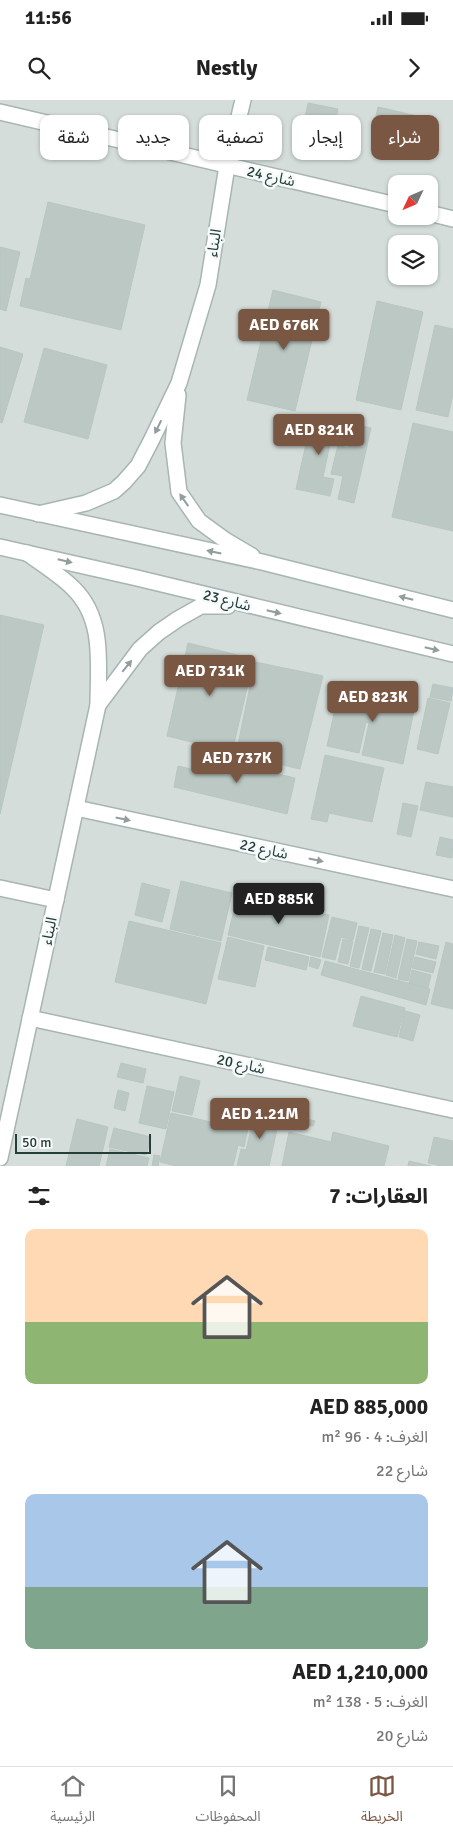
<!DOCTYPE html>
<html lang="ar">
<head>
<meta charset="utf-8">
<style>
	body { margin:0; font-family:Signika,"Noto Sans Arabic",sans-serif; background:#f2f2f2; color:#222; direction:rtl; height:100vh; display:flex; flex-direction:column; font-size:19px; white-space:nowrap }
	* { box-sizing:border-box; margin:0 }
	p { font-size:16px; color:#767676 }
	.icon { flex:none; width:28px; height:28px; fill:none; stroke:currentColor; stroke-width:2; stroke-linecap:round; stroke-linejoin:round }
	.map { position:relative; height:1066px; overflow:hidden; direction:ltr }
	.sheet { display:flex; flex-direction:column; background:#fff; flex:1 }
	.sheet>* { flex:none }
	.guide { position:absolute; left:15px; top:15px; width:424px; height:45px; direction:rtl; display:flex; gap:10px }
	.needle { width:32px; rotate:226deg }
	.fabs { position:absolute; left:388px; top:75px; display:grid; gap:10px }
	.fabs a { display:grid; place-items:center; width:50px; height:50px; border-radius:10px; background:#fff; box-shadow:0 1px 4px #0004; font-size:25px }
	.scale { position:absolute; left:15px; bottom:12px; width:136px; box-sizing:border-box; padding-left:5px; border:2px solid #263e3a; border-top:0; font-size:14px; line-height:18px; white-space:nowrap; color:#263e3a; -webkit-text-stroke:4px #f6faf8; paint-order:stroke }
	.price { position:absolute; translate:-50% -42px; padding:0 11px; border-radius:5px; background:#7a5743; color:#fff; font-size:16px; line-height:32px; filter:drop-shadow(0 1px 2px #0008) }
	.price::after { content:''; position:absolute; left:50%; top:30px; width:15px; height:11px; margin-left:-8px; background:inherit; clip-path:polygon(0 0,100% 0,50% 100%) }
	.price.active { background:#222; color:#fff }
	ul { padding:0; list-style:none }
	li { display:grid; align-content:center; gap:10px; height:265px; padding:0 25px }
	li span { display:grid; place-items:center; height:155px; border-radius:10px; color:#555 }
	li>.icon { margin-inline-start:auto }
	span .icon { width:90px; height:90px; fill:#fffc; stroke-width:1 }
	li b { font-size:21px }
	h2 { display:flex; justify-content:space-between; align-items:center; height:60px; padding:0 25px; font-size:21px }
	.tag { padding:0 18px; border-radius:10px; background:#fff; box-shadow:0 1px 4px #0004; font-size:18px; line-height:45px }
	.tag.active { background:#7a5743; color:#fff }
	.status { display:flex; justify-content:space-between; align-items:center; height:35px; padding:0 25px; background:#fff; direction:ltr }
	.status svg { height:14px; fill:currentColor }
	header { display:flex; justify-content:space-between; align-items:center; height:65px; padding:0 25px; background:#fff; font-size:22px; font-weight:800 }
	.tabs { display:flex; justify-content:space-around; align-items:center; height:70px; border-top:1px solid #e0e0e0; background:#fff; font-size:14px; color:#767676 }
	.tabs a { display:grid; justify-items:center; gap:2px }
	.tabs .active { color:#7a5743 }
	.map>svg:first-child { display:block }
	.built { fill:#d4ddda; fill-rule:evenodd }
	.building { fill:#bbc8c4; stroke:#b8c6c2 }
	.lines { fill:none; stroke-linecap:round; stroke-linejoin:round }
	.minor-casing { stroke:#a8b5b2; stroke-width:18 }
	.minor { stroke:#fff; stroke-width:15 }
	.oneway { fill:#929e9c }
	.labels { text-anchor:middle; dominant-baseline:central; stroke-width:5; stroke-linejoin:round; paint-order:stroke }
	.street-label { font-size:15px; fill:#263e3a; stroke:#f6faf8 }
</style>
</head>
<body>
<div class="status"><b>11:56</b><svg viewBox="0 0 49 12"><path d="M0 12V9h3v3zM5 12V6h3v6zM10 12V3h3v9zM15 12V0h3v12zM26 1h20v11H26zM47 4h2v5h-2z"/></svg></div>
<header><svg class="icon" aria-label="forward" viewBox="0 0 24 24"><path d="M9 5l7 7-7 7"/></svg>Nestly<svg class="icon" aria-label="search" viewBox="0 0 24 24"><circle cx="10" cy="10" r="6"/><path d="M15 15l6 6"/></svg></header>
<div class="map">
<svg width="453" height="1066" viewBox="0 0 453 1066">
	<rect width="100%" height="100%" fill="#e5edeb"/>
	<path class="built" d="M0,0h453v1066h-453zM396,84h33v32h-33zM396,144h33v32h-33z"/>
	<g class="building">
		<polygon points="308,3 338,9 333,33 303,26"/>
		<polygon points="378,7 417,16 413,34 374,25"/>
		<polygon points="48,102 145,125 121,230 20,206 26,178 30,179"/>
		<polygon points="0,147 20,152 6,211 0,209"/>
		<polygon points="273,190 321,202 295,311 247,300"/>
		<polygon points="377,201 423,212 401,310 356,300"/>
		<polygon points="435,225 453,229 453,294 448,317 416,310"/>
		<polygon points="0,247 23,254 2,323 0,322"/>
		<polygon points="44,248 107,265 88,339 24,322"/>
		<polygon points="312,317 346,325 343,341 331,339 323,377 334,379 330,396 296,389"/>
		<polygon points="413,323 453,332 453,431 392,417"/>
		<polygon points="354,324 371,328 354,403 338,399 343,376 331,374 338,345 348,348"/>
		<polygon points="0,515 44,525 0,714"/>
		<polygon points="188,543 254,559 232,652 167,636"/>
		<polygon points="255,562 323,576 300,669 236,654"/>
		<polygon points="341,581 360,585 357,596 375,599 377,588 417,596 403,664 362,655 369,623 366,622 359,653 327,646"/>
		<polygon points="433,584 453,588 451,601 430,597"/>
		<polygon points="428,598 450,603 438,654 417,649"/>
		<polygon points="198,655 295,678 287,714 174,687 178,666 195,670"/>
		<polygon points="325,655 384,668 372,722 329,713 327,722 311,719"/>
		<polygon points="426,682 453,687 453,717 420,710"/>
		<polygon points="403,703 418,706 411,737 397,734"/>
		<polygon points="440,737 453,740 452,758 436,755"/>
		<polygon points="181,781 232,793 221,841 170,829"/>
		<polygon points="142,783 170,790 162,822 135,815"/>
		<polygon points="238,794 329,815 320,857 228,835"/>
		<polygon points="332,817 357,823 353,840 341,837 335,860 322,857"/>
		<polygon points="129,821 221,843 206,904 115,882"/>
		<polygon points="359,826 369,828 359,868 350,866"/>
		<polygon points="371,829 381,831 371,871 362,869"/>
		<polygon points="383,833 393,835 385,874 374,872"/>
		<polygon points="395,835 405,838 396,878 386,875"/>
		<polygon points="228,837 264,846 255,887 218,879"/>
		<polygon points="343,839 353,841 348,864 338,862"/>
		<polygon points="407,839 417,841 408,881 398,879"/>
		<polygon points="419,842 439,846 436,859 416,854"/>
		<polygon points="446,842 453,844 453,909 431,904"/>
		<polygon points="268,847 309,857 306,870 265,860"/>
		<polygon points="311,857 321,860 318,869 309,866"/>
		<polygon points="415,857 436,862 433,873 412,868"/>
		<polygon points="325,861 430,889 426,905 321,875"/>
		<polygon points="412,870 431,875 428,888 409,883"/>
		<polygon points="361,896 405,908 397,937 353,926"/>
		<polygon points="405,911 420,915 413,941 399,937"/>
		<polygon points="121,963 146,969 143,983 117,977"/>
		<polygon points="180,976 200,981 192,1015 172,1011"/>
		<polygon points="147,986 174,992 166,1029 139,1023"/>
		<polygon points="118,990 129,993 125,1011 114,1008"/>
		<polygon points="294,1002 303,1004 301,1015 291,1013"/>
		<polygon points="256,1009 280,1015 269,1066 237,1066 241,1049 246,1050"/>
		<polygon points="214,1011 250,1019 244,1047 238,1045 233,1066 176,1066 160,1062 171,1013 211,1022"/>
		<polygon points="303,1018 315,1021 313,1026 301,1023"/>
		<polygon points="77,1019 108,1027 99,1066 66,1066"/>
		<polygon points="114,1028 151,1037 146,1055 109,1047"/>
		<polygon points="289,1032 331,1042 333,1032 389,1046 384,1066 282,1066"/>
		<polygon points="434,1037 453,1041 453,1066 442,1066 428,1063"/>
		<polygon points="110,1049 149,1058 147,1066 106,1066"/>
		<polygon points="154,1055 160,1056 158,1066 152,1066"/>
		<polygon points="409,1061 431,1066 408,1066"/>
	</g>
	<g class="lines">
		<defs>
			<g id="minor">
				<polyline points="0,12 396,105"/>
				<polyline points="429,113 453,119"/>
				<polyline points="178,295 173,343 179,392 199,421 225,440 252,456"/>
				<polyline points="0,405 262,462 453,510"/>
				<polyline points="38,414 86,403 114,391 124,382 138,366 151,341 179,283 208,185 227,66 243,0"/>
				<polyline points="0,447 137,478 453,554"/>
				<polyline points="98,605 140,549 159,532 178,519 201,506 228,506"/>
				<polyline points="76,708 453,789"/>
				<polyline points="0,788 56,800"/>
				<polyline points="30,918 453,1010"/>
				<path d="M0,1058l98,-453c0,-41 7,-86 -25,-117 -13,-13 -31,-24 -46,-35"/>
			</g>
		</defs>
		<use href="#minor" class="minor-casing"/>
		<use href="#minor" class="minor"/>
	</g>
	<defs><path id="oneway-solid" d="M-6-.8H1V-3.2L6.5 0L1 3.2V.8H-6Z" transform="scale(1.25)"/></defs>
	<g class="oneway">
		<use href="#oneway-solid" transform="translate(158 327) rotate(116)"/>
		<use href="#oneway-solid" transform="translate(184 400) rotate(-125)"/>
		<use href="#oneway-solid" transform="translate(214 452) rotate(-168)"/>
		<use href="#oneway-solid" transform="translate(65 461) rotate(13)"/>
		<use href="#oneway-solid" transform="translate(406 498) rotate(-166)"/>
		<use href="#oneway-solid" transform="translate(274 512) rotate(13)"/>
		<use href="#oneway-solid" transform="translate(432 549) rotate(13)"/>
		<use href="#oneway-solid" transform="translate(127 566) rotate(-51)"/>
		<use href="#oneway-solid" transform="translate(123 719) rotate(12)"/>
		<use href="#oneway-solid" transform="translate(316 760) rotate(12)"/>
	</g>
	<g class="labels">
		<g class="street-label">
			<text transform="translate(271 76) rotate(13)">شارع 24</text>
			<text transform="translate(214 143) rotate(-81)">البناء</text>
			<text transform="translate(227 500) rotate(14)">شارع 23</text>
			<text transform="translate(264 749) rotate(12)">شارع 22</text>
			<text transform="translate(49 831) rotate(-78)">البناء</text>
			<text transform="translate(241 964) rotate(12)">شارع 20</text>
		</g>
	</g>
</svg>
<div class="fabs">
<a><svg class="needle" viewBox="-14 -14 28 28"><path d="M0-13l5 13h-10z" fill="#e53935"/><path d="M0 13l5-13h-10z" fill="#767676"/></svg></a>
<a><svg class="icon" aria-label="layers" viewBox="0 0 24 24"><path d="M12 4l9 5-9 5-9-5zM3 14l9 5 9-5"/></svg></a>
</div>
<div class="scale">50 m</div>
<b class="price" style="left:284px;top:251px">AED 676K</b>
<b class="price" style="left:319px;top:356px">AED 821K</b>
<b class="price" style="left:210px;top:597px">AED 731K</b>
<b class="price" style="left:373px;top:623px">AED 823K</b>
<b class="price" style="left:237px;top:684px">AED 737K</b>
<b class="price active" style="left:279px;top:825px">AED 885K</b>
<b class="price" style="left:260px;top:1040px">AED 1.21M</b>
<div class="guide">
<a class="tag active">شراء</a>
<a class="tag">إيجار</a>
<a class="tag">تصفية</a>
<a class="tag">جديد</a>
<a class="tag">شقة</a>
</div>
</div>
<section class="sheet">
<h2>العقارات: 7<svg class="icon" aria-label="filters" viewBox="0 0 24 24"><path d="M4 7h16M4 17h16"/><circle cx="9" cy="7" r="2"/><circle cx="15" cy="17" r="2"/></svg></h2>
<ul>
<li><span style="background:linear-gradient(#ffd9b3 60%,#8fb573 0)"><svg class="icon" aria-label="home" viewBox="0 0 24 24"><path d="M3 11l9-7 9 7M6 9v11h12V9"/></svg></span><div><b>AED 885,000</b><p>الغرف: 4 · 96 m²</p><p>شارع 22</p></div></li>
<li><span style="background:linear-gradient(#a9c7e8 60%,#7fa58c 0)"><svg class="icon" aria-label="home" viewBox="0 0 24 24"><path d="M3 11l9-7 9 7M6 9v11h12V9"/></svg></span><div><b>AED 1,210,000</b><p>الغرف: 5 · 138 m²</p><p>شارع 20</p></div></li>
</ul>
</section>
<nav class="tabs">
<a class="active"><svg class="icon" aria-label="map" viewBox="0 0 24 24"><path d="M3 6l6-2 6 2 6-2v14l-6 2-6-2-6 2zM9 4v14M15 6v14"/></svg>الخريطة</a>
<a><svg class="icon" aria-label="saved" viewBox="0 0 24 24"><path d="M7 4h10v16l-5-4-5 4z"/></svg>المحفوظات</a>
<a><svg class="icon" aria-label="home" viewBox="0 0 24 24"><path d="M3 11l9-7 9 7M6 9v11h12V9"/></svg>الرئيسية</a>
</nav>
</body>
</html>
